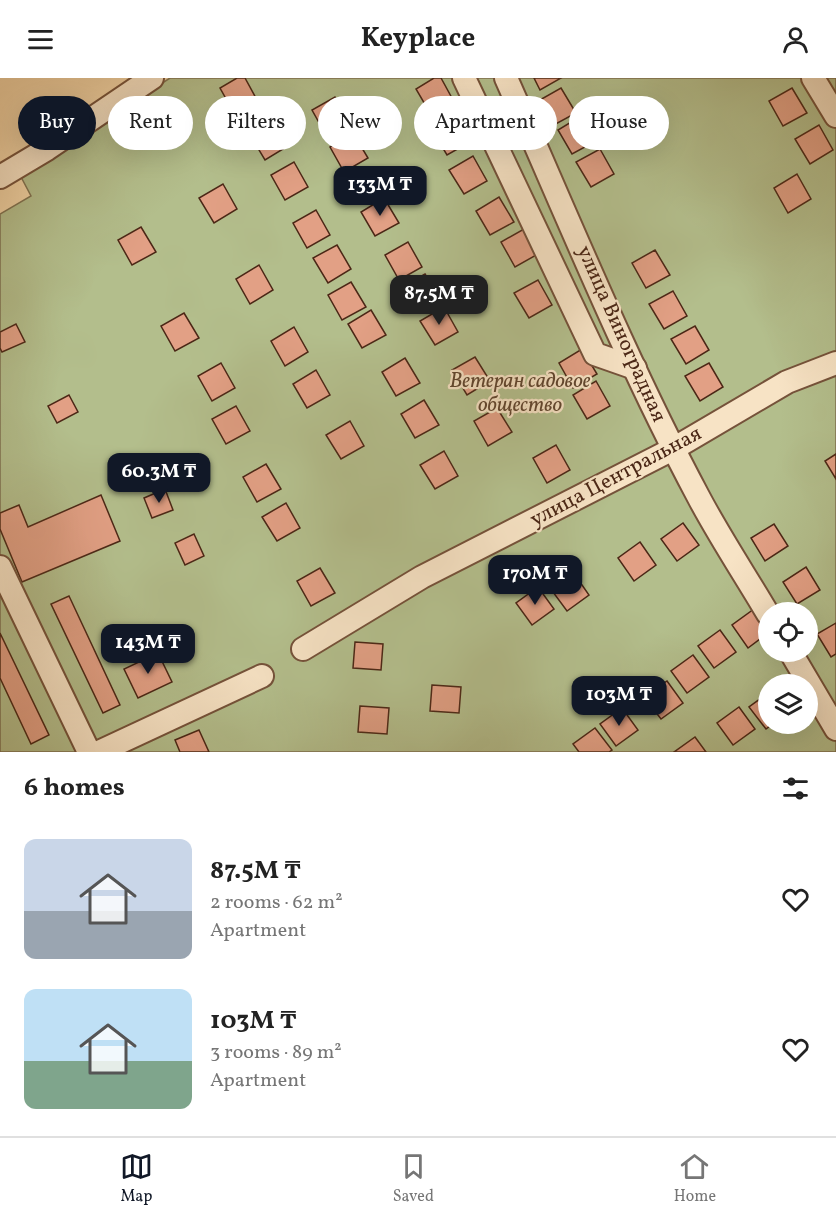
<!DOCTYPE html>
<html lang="en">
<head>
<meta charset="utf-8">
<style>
	body { margin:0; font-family:Vollkorn,serif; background:#f6f6f6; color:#222; height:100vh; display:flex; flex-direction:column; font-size:22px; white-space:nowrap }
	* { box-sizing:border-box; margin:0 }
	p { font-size:20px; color:#767676 }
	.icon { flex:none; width:33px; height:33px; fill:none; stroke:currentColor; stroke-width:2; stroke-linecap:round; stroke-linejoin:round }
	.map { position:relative; height:674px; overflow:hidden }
	.sheet { display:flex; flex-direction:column; background:#fff; flex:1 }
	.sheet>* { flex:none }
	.guide { position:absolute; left:18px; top:18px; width:801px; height:54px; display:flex; gap:12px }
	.fabs { position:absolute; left:758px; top:524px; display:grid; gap:12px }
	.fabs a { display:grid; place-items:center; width:60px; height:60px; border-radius:50%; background:#fff; box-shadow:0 6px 24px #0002; font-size:30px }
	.price { position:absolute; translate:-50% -51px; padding:0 14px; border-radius:12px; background:#111827; color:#fff; font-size:20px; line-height:39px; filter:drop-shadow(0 2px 3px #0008) }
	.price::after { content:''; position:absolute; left:50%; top:36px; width:18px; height:14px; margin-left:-9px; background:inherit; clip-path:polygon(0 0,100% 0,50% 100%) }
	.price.on { background:#222; color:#fff }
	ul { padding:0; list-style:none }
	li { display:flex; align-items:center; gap:18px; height:150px; padding:0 24px }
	li span { display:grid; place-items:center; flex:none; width:168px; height:120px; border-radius:12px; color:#555 }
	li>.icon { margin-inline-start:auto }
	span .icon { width:72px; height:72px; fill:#fffc; stroke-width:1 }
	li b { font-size:26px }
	h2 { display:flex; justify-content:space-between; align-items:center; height:72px; padding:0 24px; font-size:26px }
	.tag { padding:0 21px; border-radius:27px; background:#fff; box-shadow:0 6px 24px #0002; font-size:21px; line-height:54px }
	.tag.on { background:#111827; color:#fff }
	header { display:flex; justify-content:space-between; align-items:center; height:78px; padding:0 24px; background:#fff; font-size:27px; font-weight:700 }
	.menu { display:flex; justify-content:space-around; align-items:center; height:84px; border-top:2px solid #e0e0e0; background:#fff; font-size:16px; color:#767676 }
	.menu a { display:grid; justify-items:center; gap:3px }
	.menu .on { color:#111827 }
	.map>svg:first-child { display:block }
	.green { fill:#b3be8c; stroke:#7f7251; stroke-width:1.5; fill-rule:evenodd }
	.building { fill:#e2a085; stroke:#4b2716; stroke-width:1.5 }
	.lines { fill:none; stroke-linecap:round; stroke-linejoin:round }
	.minor-casing { stroke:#75523a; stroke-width:26 }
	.minor { stroke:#f7e3c5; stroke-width:22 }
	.labels { text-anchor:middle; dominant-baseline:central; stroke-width:4.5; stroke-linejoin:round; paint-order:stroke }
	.street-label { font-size:21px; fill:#4b2716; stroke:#f7e3c5 }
	.park-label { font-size:21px; font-style:italic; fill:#60452e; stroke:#f7e3c5 }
</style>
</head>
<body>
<header><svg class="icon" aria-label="menu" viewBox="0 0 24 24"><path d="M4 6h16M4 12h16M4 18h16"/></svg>Keyplace<svg class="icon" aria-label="person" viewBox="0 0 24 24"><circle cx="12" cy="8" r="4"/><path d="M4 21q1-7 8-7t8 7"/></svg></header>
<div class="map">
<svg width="836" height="674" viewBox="0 0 836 674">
	<rect width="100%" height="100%" fill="#f2d4a6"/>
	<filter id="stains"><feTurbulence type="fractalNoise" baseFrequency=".00333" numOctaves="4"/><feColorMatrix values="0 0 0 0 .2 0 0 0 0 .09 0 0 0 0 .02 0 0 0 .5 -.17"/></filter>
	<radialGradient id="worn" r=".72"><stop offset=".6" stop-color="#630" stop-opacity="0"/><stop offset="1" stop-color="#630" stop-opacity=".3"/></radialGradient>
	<path class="green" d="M170,0h666v674h-836v-538l31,-18 -11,-21zM768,534h39v39h-39zM768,606h39v39h-39z"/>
	<g class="building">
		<polygon points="237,0 245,0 257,22 234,35 220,10"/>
		<polygon points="434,0 441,0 453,22 430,35 416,11"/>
		<polygon points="534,0 561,0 540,12"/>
		<polygon points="561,10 576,35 552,48 538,23"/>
		<polygon points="792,10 807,35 783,48 769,23"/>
		<polygon points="335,19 349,44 326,57 312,32"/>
		<polygon points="581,38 596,63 572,76 558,52"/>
		<polygon points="455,39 470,64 447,77 432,52"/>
		<polygon points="274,44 288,68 265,82 250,57"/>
		<polygon points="819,47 833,72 810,86 795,61"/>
		<polygon points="353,55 368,80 344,94 330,69"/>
		<polygon points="600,71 614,96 591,109 576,84"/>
		<polygon points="473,78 487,103 464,116 449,92"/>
		<polygon points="294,84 308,109 285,122 271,97"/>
		<polygon points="797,96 811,121 788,135 774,110"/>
		<polygon points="223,106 237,131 214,145 199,120"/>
		<polygon points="499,119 514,144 490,157 476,133"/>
		<polygon points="384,120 399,145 375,158 361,134"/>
		<polygon points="316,132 330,157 307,170 293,145"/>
		<polygon points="141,149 156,174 132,187 118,162"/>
		<polygon points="524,151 538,176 515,189 501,164"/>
		<polygon points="408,164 422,189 399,202 385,177"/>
		<polygon points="337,167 351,191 328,205 313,180"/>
		<polygon points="655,172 670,197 646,210 632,185"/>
		<polygon points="259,187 273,212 250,226 236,201"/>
		<polygon points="425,196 440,221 416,234 402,209"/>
		<polygon points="538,202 552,227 529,240 514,215"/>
		<polygon points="351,204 366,229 342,242 328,217"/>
		<polygon points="673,213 687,238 664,251 649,226"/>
		<polygon points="444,229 458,254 435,267 420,243"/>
		<polygon points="371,232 386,257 362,270 348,246"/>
		<polygon points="184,235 199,260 175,273 161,248"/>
		<polygon points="16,246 25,264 2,274 0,270 0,254"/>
		<polygon points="695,248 709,272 686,286 671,261"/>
		<polygon points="294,249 308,274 285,288 271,263"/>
		<polygon points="582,271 597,296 573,310 559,285"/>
		<polygon points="475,279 490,303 467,317 452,292"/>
		<polygon points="405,280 420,305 396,318 382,294"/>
		<polygon points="221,285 235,310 212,323 198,298"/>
		<polygon points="709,285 723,309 700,323 685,298"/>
		<polygon points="316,292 330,317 307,330 293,306"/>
		<polygon points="596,303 610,328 587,341 573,317"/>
		<polygon points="69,317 78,334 57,345 48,328"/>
		<polygon points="424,322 439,347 415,360 401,336"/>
		<polygon points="236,328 250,353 226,366 212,341"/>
		<polygon points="497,330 512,354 488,368 474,343"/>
		<polygon points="350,343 364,368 341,381 326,357"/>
		<polygon points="556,367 570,392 547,405 533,380"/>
		<polygon points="444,373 458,398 435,411 420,387"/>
		<polygon points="836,376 836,401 825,383"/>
		<polygon points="266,386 281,411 257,424 243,399"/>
		<polygon points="165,411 173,432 152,440 144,420"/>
		<polygon points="101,417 120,463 22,504 0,451 0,435 19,427 28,449"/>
		<polygon points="286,425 300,450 277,463 262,439"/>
		<polygon points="683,445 699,467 677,483 661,461"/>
		<polygon points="774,446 788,468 765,483 751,460"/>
		<polygon points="194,456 204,478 185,487 175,465"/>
		<polygon points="640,464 656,487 634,503 618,480"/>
		<polygon points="806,489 820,512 797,526 783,504"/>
		<polygon points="320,490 335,515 311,528 297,503"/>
		<polygon points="573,494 589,517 567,533 550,510"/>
		<polygon points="538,509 554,531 532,547 516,525"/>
		<polygon points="69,518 120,627 103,635 51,526"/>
		<polygon points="754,531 768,550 768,555 748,570 732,547"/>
		<polygon points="836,545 836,576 831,579 817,556"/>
		<polygon points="720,552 736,574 714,590 698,568"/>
		<polygon points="0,555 49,657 31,666 0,600"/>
		<polygon points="355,564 383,566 381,592 353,590"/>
		<polygon points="158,575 172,604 138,620 124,591"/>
		<polygon points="693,577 709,599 687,615 671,593"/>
		<polygon points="667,603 683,625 661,641 644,619"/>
		<polygon points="432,607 461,609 459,635 430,633"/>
		<polygon points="768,615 768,645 774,645 766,651 749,629"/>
		<polygon points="360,628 389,630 387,656 358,654"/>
		<polygon points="739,629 755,651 733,667 717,645"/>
		<polygon points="622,630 638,652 616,668 600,646"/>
		<polygon points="595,650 612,672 609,674 579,674 573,666"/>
		<polygon points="199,652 209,674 180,674 175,662"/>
		<polygon points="695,659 706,674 674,674"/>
	</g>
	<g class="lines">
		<defs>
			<g id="minor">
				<polyline points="464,0 595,276 635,290"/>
				<path d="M506,0c62,140 120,283 192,418 21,40 47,79 70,118"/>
				<polyline points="813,0 836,38"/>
				<polyline points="0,99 47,71 152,0"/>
				<polyline points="0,489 89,674"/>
				<polyline points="303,571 422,499 673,371 787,304 836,285"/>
				<polyline points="790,573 836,651"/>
				<polyline points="99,674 262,598"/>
			</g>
		</defs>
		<use href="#minor" class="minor-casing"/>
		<use href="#minor" class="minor"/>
	</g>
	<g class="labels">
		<g class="street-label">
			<text transform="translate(621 256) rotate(66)">улица Виноградная</text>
			<text transform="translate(616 399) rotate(-28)">улица Центральная</text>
		</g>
		<g class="park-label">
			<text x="520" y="303">Ветеран садовое<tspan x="520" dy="24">общество</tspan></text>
		</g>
	</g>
	<rect width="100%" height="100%" filter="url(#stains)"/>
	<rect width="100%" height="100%" fill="url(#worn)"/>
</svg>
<div class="fabs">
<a><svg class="icon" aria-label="locate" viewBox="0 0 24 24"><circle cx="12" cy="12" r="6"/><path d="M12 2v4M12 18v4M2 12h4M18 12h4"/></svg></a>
<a><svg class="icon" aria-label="layers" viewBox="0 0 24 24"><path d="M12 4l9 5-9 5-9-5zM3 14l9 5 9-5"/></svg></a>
</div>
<b class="price" style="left:380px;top:139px">133M ₸</b>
<b class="price on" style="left:439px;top:248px">87.5M ₸</b>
<b class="price" style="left:159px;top:426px">60.3M ₸</b>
<b class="price" style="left:535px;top:528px">170M ₸</b>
<b class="price" style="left:148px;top:597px">143M ₸</b>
<b class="price" style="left:619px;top:649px">103M ₸</b>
<div class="guide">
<a class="tag on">Buy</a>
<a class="tag">Rent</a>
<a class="tag">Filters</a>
<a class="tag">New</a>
<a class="tag">Apartment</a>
<a class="tag">House</a>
</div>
</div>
<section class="sheet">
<h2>6 homes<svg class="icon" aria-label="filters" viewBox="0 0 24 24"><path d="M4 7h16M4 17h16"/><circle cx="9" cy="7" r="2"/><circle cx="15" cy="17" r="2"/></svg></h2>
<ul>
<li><span style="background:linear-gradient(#c9d6e8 60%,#9aa5b1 0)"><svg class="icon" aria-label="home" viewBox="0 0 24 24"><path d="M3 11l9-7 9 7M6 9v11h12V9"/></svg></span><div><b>87.5M ₸</b><p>2 rooms · 62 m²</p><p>Apartment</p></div><svg class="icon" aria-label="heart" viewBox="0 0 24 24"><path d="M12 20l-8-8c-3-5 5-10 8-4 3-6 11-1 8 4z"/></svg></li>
<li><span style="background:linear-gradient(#bfe0f5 60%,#7fa58c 0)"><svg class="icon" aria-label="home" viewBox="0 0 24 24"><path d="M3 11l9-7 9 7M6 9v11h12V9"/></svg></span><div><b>103M ₸</b><p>3 rooms · 89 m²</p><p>Apartment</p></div><svg class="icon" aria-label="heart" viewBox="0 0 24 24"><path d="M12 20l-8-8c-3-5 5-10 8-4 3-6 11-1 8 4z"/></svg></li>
</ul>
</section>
<nav class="menu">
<a class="on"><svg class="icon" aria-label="map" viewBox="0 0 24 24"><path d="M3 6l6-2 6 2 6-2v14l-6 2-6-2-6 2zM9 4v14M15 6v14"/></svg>Map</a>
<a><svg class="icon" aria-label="saved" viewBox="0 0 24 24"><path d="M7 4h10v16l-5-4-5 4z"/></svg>Saved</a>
<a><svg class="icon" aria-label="home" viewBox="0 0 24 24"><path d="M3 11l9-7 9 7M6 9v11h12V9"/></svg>Home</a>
</nav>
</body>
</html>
